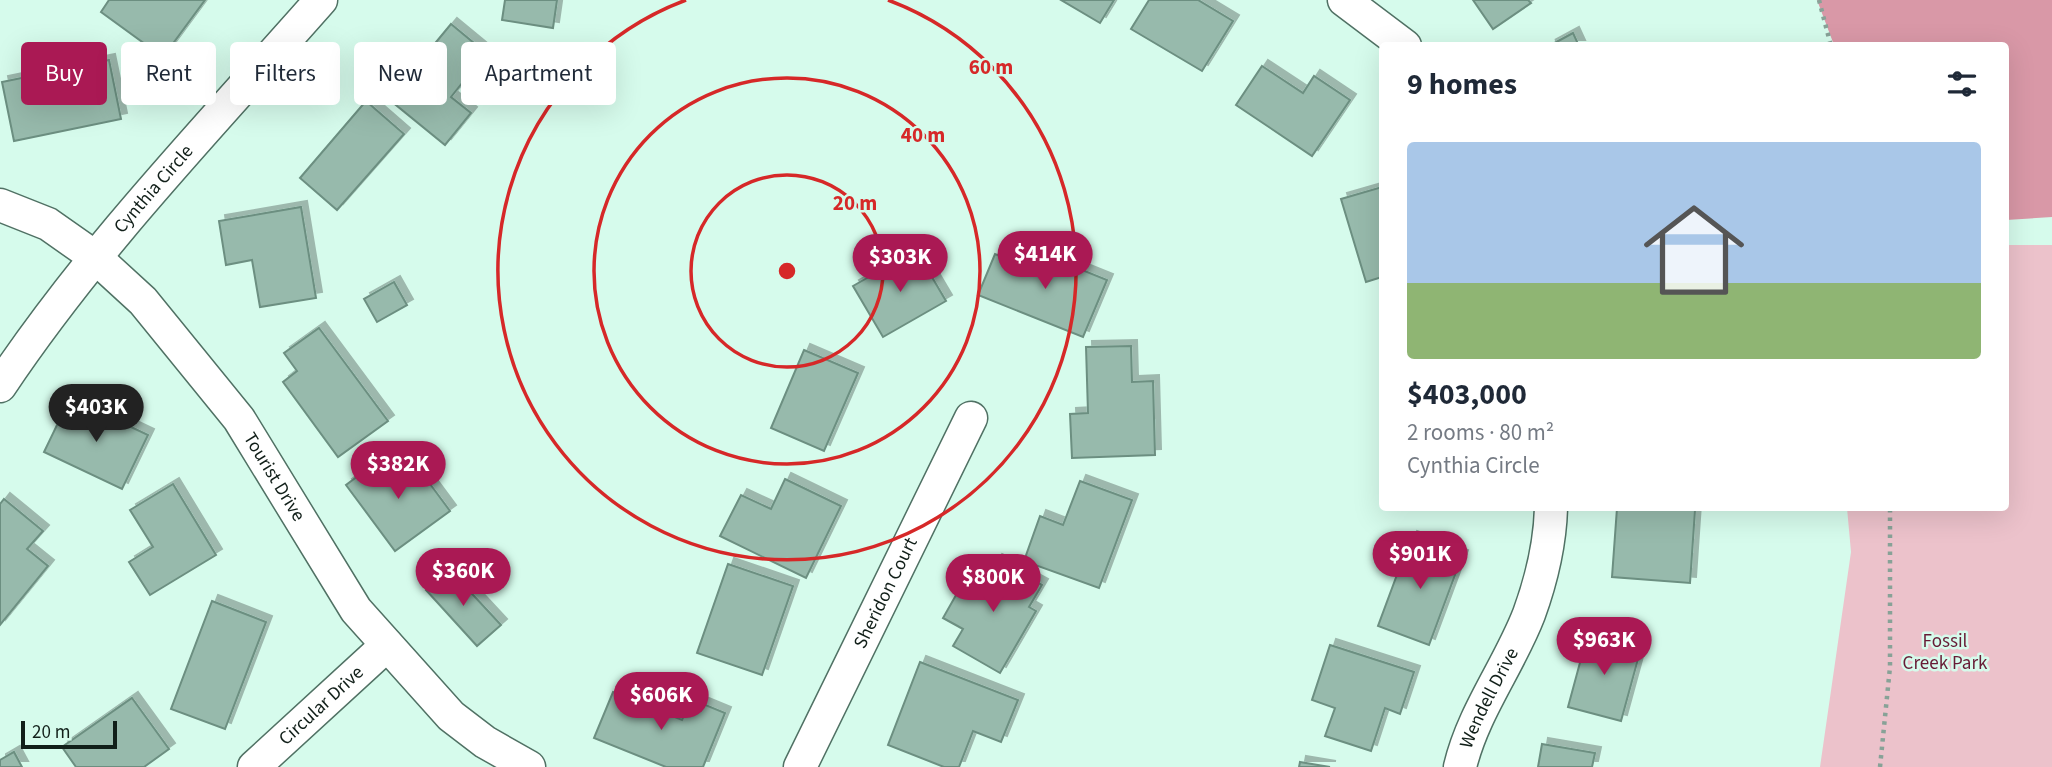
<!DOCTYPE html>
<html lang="en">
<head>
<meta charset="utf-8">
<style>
	body { margin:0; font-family:"Source Sans 3",sans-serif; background:#f6f6f7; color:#1f2937; height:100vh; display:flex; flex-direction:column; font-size:26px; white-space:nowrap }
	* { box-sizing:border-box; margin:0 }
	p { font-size:23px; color:#747a83 }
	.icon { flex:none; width:38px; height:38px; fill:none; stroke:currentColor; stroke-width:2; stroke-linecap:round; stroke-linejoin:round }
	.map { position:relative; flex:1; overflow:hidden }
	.side { position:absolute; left:1379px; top:42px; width:630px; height:469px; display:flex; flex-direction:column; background:#fff; border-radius:7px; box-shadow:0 7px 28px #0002 }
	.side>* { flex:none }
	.banner { position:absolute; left:21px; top:42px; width:665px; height:63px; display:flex; gap:14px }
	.scale { position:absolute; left:21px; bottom:18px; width:96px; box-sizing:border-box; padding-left:7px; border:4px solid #111f19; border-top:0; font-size:19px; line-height:24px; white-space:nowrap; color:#111f19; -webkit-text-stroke:5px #d6fbec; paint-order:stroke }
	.price { position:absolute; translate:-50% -60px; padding:0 16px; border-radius:24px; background:#aa1954; color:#fff; font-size:23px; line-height:46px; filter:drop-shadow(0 2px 4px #0008) }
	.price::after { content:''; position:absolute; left:50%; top:42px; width:21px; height:16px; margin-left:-10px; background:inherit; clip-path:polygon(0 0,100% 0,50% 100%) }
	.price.active { background:#222; color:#fff }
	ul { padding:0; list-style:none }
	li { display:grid; align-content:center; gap:14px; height:371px; padding:0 28px }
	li+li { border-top:2px solid #e0e1e3 }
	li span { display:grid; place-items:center; height:217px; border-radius:7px; color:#555 }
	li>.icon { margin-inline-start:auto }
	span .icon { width:126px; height:126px; fill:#fffc; stroke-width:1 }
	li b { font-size:30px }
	h2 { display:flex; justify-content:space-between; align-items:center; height:84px; padding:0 28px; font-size:30px }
	.pill { padding:0 24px; border-radius:7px; background:#fff; box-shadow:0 7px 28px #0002; font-size:24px; line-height:63px }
	.pill.active { background:#aa1954; color:#fff }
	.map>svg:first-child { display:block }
	.green { fill:#ecc2cb }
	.forest { fill:#d998a7 }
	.building { fill:#97baac; stroke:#6c8f81; stroke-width:2; filter:url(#shadow) }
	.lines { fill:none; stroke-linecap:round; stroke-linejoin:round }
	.minor-casing { stroke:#507164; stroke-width:35 }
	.path { stroke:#87a297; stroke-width:4.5; stroke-dasharray:3.5 5; stroke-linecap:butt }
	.minor { stroke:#fff; stroke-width:32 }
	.ring { fill:none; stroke:#d62828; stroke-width:3.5 }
	.labels { text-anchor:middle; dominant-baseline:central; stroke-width:5; stroke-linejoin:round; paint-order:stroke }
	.street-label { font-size:19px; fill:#111f19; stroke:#d6fbec }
	.park-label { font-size:19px; fill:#671b35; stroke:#d6fbec }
	.centre { fill:#d62828; stroke:#d6fbec; stroke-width:3.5 }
	.ring-label { font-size:21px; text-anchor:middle; font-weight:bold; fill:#d62828; stroke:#d6fbec; stroke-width:5; stroke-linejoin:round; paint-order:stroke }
</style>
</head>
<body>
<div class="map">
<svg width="2052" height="767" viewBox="0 0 2052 767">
	<defs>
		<filter id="shadow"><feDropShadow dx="6" dy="-6" stdDeviation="0" flood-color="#0004"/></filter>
	</defs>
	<rect width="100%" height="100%" fill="#d6fbec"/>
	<polygon class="green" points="2006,245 2052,245 2052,767 1820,767 1851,552 1847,508 2006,508"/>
	<polygon class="forest" points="1817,0 2052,0 2052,217 2006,220 2006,46 1834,45"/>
	<g class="building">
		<polygon points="109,0 205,0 163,57 101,12"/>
		<polygon points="505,0 557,0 553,28 502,20"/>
		<polygon points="1061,0 1114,0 1100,23"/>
		<polygon points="1149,0 1198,0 1233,21 1202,71 1131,29"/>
		<polygon points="1473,0 1528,0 1531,3 1493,29"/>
		<polygon points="451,24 486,53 451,97 471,113 445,145 380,92 410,57 418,64"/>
		<polygon points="1573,33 1579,46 1549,46"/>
		<polygon points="109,60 121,119 14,141 2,82"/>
		<polygon points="1262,66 1303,93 1314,76 1350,100 1312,156 1236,105"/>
		<polygon points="366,101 404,134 337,210 300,178"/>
		<polygon points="1382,187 1382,277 1366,282 1341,199"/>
		<polygon points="301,207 316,298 260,307 252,260 226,265 219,221"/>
		<polygon points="916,250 946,301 883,337 853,286"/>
		<polygon points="1035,251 1107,280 1083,337 978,295 995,254 1028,267"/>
		<polygon points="394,282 407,305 377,322 364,299"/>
		<polygon points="319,328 388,421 338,457 283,382 297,371 284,353"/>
		<polygon points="1131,346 1132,382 1153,381 1155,455 1072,458 1070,414 1088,413 1086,347"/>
		<polygon points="804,350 858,373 824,451 771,428"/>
		<polygon points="70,398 148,435 122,489 44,452"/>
		<polygon points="382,458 394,474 413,461 450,511 395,551 346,485"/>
		<polygon points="785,479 841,506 806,578 720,536 741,495 771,509"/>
		<polygon points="1080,481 1132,500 1099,588 1024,561 1040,516 1063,525"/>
		<polygon points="173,484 216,555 150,595 129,562 153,547 130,510"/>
		<polygon points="4,499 43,531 27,549 48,566 0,625 0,504"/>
		<polygon points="1617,508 1695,510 1690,583 1612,577"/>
		<polygon points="1411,537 1462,556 1429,645 1378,626"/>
		<polygon points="996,560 1042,585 1029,607 1036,611 1000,673 953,646 963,629 943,618 968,574 983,583"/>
		<polygon points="728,564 793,586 762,675 697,653"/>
		<polygon points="449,569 501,625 477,646 426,590"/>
		<polygon points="212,601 266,622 225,729 171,709"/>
		<polygon points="1588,633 1641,648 1621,721 1568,707"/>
		<polygon points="1330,645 1414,672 1400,714 1385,708 1371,751 1325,736 1335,708 1312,700"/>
		<polygon points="920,662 1018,700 1001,742 973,731 959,767 944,767 888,745"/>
		<polygon points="613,692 682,720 691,699 725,713 703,767 666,767 594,738"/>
		<polygon points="132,698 169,749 144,767 76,767 62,747"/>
		<polygon points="1542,744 1595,753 1592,767 1538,767"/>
		<polygon points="14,752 22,767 0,767 0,760"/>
		<polygon points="1300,762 1330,767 1299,767"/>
	</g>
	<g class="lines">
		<defs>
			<g id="minor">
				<polyline points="1344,0 1405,46"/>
				<path id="s1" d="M0,205l48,19 47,33 48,44 96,118 117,191 95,106 34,26 44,25"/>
				<path id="s2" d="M0,386c93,-139 210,-260 321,-386"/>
				<path id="s3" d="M254,767l133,-122"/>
				<path id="s4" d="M800,767l171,-349"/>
				<path id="s5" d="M1460,767c13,-55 49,-101 69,-153 12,-33 21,-72 22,-106"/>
			</g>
		</defs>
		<use href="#minor" class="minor-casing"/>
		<g class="path">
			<polyline points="1819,0 1831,46"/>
			<polyline points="1880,767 1890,667 1890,508"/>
		</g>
		<use href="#minor" class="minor"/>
	</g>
	<g class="ring">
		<circle cx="787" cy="271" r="96"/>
		<circle cx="787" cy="271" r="193"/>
		<path d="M888 0A289 289 0 1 1 686 0"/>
	</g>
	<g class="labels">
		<g class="street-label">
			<text stroke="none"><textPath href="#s2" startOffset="250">Cynthia Circle</textPath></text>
			<text stroke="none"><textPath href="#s1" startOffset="394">Tourist Drive</textPath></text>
			<text stroke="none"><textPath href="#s4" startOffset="194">Sheridon Court</textPath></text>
			<text stroke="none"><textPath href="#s5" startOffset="75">Wendell Drive</textPath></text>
			<text stroke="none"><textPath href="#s3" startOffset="91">Circular Drive</textPath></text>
		</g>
		<g class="park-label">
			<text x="1945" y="641">Fossil<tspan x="1945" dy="22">Creek Park</tspan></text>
		</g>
	</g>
	<circle cx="787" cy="271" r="10" class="centre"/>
	<g class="ring-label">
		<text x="991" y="74">60 m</text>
		<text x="923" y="142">40 m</text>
		<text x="855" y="210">20 m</text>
	</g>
</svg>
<div class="scale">20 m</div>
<b class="price" style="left:1045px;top:291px">$414K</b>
<b class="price" style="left:900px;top:294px">$303K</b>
<b class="price active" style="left:96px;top:444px">$403K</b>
<b class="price" style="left:398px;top:501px">$382K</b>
<b class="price" style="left:1420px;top:591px">$901K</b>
<b class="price" style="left:463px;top:608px">$360K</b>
<b class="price" style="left:993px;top:614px">$800K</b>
<b class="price" style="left:1604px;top:677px">$963K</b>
<b class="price" style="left:661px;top:732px">$606K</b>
<div class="banner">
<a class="pill active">Buy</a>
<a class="pill">Rent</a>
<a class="pill">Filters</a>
<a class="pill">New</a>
<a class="pill">Apartment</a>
</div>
<section class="side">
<h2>9 homes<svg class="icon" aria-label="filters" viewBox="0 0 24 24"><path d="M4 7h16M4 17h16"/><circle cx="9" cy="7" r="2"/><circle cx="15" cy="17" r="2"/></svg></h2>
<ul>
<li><span style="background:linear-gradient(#a9c7e8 65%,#8fb573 0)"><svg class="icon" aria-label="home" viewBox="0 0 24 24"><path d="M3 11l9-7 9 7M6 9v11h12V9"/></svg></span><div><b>$403,000</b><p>2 rooms · 80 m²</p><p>Cynthia Circle</p></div></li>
</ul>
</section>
</div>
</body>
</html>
